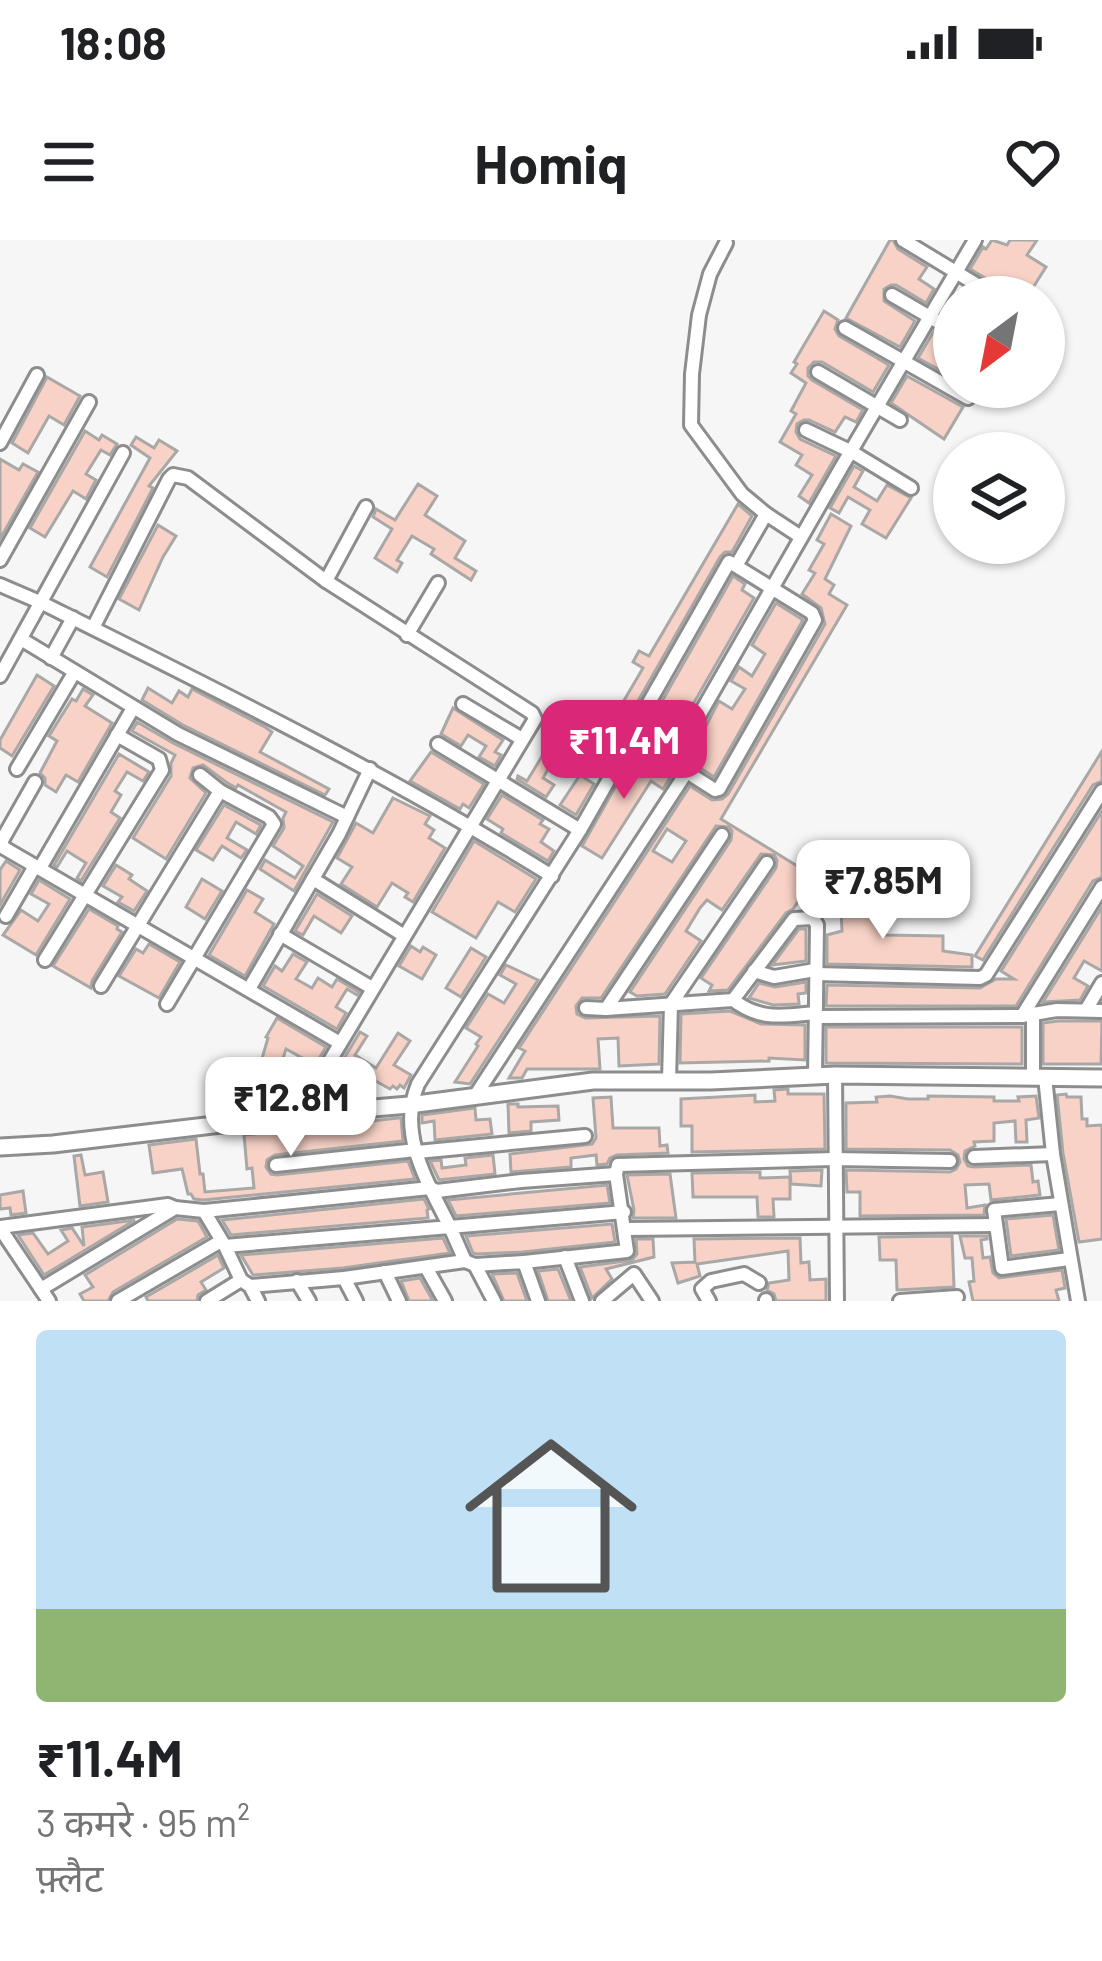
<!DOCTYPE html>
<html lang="hi">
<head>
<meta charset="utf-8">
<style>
	body { margin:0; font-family:Barlow,"Noto Sans Devanagari",sans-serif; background:#f2f2f2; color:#202124; height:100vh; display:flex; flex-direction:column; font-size:45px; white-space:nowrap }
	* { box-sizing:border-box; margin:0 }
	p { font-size:39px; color:#757577 }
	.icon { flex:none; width:66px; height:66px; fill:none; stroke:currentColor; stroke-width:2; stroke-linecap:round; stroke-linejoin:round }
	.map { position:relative; height:1061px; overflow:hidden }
	.drawer { display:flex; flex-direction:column; background:#fff; flex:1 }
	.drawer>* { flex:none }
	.needle { width:78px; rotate:212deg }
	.fabs { position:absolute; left:933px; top:36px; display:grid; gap:24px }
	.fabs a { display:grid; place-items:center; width:132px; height:132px; border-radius:50%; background:#fff; box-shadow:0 3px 9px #0004; font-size:60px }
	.price { position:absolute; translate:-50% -102px; padding:0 27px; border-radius:24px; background:#fff; color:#222; font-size:39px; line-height:78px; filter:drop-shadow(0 3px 6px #0008) }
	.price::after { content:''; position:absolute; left:50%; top:72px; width:36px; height:27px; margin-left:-18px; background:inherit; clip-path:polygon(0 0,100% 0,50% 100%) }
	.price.active { background:#db2777; color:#fff }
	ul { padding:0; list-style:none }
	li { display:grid; align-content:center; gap:24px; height:636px; padding:0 36px }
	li+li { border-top:3px solid #e0e0e0 }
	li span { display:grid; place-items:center; height:372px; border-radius:12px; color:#555 }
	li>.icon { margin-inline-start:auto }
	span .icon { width:216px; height:216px; fill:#fffc; stroke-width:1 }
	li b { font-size:51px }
	.status { display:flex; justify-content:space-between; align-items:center; height:84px; padding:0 60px; background:#fff; direction:ltr }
	.status svg { height:33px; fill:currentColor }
	header { display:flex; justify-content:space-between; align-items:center; height:156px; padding:0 36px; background:#fff; font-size:54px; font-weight:700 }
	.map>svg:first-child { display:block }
	.building { fill:#f8d2c6; stroke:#a9a8a7; stroke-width:3; fill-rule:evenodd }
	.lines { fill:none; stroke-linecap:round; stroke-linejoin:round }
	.minor-casing { stroke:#8d8d8e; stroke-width:18 }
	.tertiary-casing { stroke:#8d8d8e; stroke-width:21 }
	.minor { stroke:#fff; stroke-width:12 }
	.tertiary { stroke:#fff; stroke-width:15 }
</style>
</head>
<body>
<div class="status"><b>18:08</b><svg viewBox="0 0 49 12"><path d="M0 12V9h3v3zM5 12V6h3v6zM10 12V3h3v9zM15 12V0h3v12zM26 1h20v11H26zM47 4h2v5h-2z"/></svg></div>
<header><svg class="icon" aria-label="menu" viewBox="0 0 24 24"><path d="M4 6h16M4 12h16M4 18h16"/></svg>Homiq<svg class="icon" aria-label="heart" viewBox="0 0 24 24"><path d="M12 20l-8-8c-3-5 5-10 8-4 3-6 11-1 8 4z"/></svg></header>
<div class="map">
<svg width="1102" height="1061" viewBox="0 0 1102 1061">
	<rect width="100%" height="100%" fill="#f6f6f7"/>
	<g class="building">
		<polygon points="890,0 893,0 898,9 927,27 919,39 934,49 926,63 896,45 891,45 884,49 884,61 915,81 900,107 846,78"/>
		<polygon points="992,0 1007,5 1010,0 1037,0 1027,15 1046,27 1027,57 1007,57 1002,48 970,29 983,7 986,9"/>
		<polygon points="824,71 838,80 835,89 839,96 889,125 873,152 822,122 814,122 808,128 808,136 812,140 863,170 856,182 845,177 835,192 809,180 804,180 797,184 796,192 800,199 836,216 809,263 799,256 812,235 796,225 802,215 780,202 796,174 791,171 806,143 791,133 797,124 794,122"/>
		<polygon points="934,91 954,101 954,138 918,118"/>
		<polygon points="907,136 963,167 944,199 891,163"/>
		<polygon points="47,137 80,156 64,185 49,176 28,213 12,203"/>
		<polygon points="85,191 99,200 102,195 117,204 110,215 101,210 86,234 96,240 86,259 73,251 45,297 30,288"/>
		<polygon points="136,197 154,208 159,200 177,211 149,246 153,248 107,337 90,327 150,218 131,205"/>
		<polygon points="0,219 19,230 23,224 38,232 0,299"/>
		<polygon points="854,226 863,231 854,247 877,261 887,245 911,258 886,298 862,284 870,270 848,257 839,273 830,268"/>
		<polygon points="418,244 437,256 425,275 465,301 455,318 476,331 471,340 431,314 434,309 412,296 397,320 402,323 397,332 375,318 392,289 373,277 376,269 395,280"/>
		<polygon points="738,264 752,276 732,312 725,312 720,317 621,491 605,524 593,516 617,484 612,481 643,428 633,422 639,411 649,416"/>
		<path d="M831,274l20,12 -26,53 9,6 -5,9 18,11 -126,214 94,58 -22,32 -7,4 -58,77 -19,1 3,-6 -11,-7 75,-110 1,-8 -3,-5 -13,-1 -39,56 -15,-10 -7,8 -14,23 15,10 -36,53 -28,2 -7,-4 101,-152 1,-9 -3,-4 -13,-1 -115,172h-19l-6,8 1,8 8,4 75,-2 -1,48 -40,2 -1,-28 -20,1 2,30h-73l-5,9h-13l16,-27 -6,-3 171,-262 22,14 10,-1 6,-5 97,-170 -4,-16 -19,-14 13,-21 -6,-3 15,-26 -7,-4zM667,589l19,12 -14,21 -19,-11z"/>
		<polygon points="158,285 176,296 163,317 139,370 119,359"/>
		<polygon points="733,336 745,344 742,350 754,358 668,508 644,493"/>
		<polygon points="776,363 803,380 714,537 688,520 719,461 732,469 745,449 731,441 739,427 752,436 765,414 752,405"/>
		<polygon points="37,435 54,446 12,516 0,508 0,500"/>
		<polygon points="148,448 172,463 179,451 188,457 192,449 265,487 272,492 260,512 329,549 325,555 183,485 142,460"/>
		<polygon points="83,449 93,455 85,466 112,483 78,542 66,535 56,552 45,545 45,538 40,533 57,501 49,496 72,459 76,461"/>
		<polygon points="453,468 503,500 495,512 501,515 495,526 479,517 486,506 468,495 461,506 441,494"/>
		<polygon points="137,482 173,503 333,582 294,651 260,629 265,620 295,638 303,626 273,606 284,588 283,578 286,572 238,545 236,548 226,542 203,525 193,528 190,538 206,553 166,619 133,598 171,536 171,523 175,515 132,491"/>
		<polygon points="1102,511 1102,541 1093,545 983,720 975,716"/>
		<polygon points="431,512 484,544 469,568 463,564 460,569 410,541"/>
		<polygon points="635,512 672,535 663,549 651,541 602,618 582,606"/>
		<polygon points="544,513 554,519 543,538 554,545 546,557 517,539 518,536 527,541"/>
		<polygon points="119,514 149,532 143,541 127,532 115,551 121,555 111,572 120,578 81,641 77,638 86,623 67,611 57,627 54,625"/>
		<polygon points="580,535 594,544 576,575 560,565"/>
		<polygon points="502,555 543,580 540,584 549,589 541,602 554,611 548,621 501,593 503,589 487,579"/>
		<polygon points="393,558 430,576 425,584 434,590 429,598 445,608 413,662 405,657 408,653 392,643 377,667 341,644 352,627 337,618 356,583 373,593"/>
		<polygon points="224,565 261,585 256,594 236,582 227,598 247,610 241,618 222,606 213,620 196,610"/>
		<polygon points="1102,571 1102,637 1093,641 1016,766 826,766 827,745 980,748 996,739 1014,739 1001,731"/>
		<polygon points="474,601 536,639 515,672 498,662 476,698 432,672"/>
		<polygon points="6,621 20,630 0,665 0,630"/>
		<polygon points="116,625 132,635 129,639 147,651 134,671 118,662 122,657 103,646"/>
		<polygon points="202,639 222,651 205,679 186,667"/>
		<polygon points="39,640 70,659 36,715 3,695 21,670 38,681 49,664 31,654"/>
		<polygon points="247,650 263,659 255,672 274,684 245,736 209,715"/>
		<polygon points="317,654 352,676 341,693 314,676 303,695 295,691"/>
		<polygon points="826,655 850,655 851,670 884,670 885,695 943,696 943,711 972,715 972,727 827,724 827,695 842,691 841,671 827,671"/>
		<polygon points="1102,667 1102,731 1084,721 1074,738 1088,746 1080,760 1043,762"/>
		<polygon points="89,669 118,686 117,689 122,692 92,741 91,748 53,726"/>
		<polygon points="799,689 806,689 806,721 772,725"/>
		<polygon points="149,704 180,722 159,758 119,736 136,709 143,713"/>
		<polygon points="411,706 420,712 423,707 436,715 422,739 399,726"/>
		<polygon points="471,708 486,717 461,757 446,748"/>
		<polygon points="293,714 307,722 296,739 312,748 318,738 332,747 337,739 359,752 357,755 347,749 336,767 346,773 337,789 263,746 275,726 282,731"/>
		<polygon points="506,725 538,740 470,844 455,842 478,806 476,804 481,797 466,788 488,754 504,763 516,744 500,735"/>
		<polygon points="806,742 806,753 798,754 799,764 773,765 749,758 759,743 775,747"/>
		<polygon points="730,771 761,784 805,785 805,820 769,818 769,821 680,823 681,774"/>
		<polygon points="277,778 326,807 315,825 286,809 275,844 256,839 268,798 266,797"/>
		<polygon points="1058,781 1102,781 1101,824 1043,824 1043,783"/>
		<polygon points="1022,787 1022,824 826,823 826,787"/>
		<polygon points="360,792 367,796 355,815 376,828 398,793 410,801 394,825 411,835 404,848 400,845 397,849 393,846 390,849 372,839 369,845 362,840 356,849 334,835"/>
		<polygon points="788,849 788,854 824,854 825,909 692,912 692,886 681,886 681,859 755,855 755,862 775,861 774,850"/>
		<polygon points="1066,854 1067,857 1081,857 1082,879 1087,879 1087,886 1102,885 1102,999 1079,1002 1063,913 1057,855"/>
		<polygon points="890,856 908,859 928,859 928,856 994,857 994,861 1019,861 1018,857 1036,856 1039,878 1026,880 1027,902 1016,902 1015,881 994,883 994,901 974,902 975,906 965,911 964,919 968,926 973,927 1031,925 1033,942 1038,941 1040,955 991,960 989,944 965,945 967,968 985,965 984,975 860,976 860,952 847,952 846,930 950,932 956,929 960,922 958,915 950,910 846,909 846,863 877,862 876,857"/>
		<polygon points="611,857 613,888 659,888 660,906 667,905 668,913 617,915 610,918 607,924 597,925 596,915 571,918 571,927 511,932 510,914 592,904 596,898 593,858"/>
		<polygon points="508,864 518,864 518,867 558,866 559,880 531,882 531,891 509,893"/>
		<polygon points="475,868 476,880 490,879 492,894 435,900 434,881 422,883 422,875"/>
		<polygon points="398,878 401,878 403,901 275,915 267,920 266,927 271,934 277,935 408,921 415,939 204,960 194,959 191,954 188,954 182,929 153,933 149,905 196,899 200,934 203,934 205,952 254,948 252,928 247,929 244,895"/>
		<polygon points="81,915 85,935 103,932 108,962 80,966 74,916"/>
		<polygon points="493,915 495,934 439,940 430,921 441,920 442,928 466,925 465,918"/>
		<polygon points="822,930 821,946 791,944 790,931"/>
		<polygon points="760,932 760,938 790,937 790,959 773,959 774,977 758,977 757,957 693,957 692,933"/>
		<polygon points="670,934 676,978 633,978 634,970 627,935"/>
		<polygon points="607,945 610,963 456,976 448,960"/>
		<polygon points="23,951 26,973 11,975 10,968 0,969 0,955"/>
		<polygon points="424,959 429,969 427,970 428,978 231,995 222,980"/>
		<polygon points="1053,975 1059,1010 1011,1016 1006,979"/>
		<polygon points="177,979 198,981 207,997 113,1052 108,1061 84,1061 80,1054 93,1047 85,1035"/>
		<polygon points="135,980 44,1035 18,995 33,993 48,1014 68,1001 61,990 72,988 84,1006 82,987"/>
		<polygon points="612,984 615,1002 523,1012 477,1014 473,1013 466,996"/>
		<polygon points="952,996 954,1047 897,1050 896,1020 880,1020 879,997"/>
		<polygon points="960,996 987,996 987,999 981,1000 983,1018 990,1017 993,1033 999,1038 1062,1030 1065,1048 1056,1050 1059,1061 973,1061 969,1042 974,1041 972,1018 965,1018"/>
		<polygon points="443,998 450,1013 343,1028 253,1035 241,1015"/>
		<polygon points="800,998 801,1023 809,1022 810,1040 826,1039 826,1061 776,1061 774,1054 767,1050 769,1043 789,1040 788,1011 697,1024 700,1036 678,1043 672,1023 695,1022 694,999"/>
		<polygon points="636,999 653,999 654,1017 606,1029 612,1039 592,1058 580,1027 632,1020 637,1014"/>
		<polygon points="218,1015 224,1028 201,1042 206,1050 198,1055 197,1061 148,1061 146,1057"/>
		<polygon points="558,1029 571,1061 548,1061 538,1031"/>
		<polygon points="517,1033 527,1061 504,1061 492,1034"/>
		<polygon points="420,1038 433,1061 409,1061 401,1041"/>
	</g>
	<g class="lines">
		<defs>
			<g id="minor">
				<polyline points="903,0 997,57"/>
				<polyline points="726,3 710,34 699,75 692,134 691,185 742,254 766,274"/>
				<polyline points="892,55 954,91"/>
				<polyline points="845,88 968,158"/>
				<polyline points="818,132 900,180"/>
				<polyline points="806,190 852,212 911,248"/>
				<polyline points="0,203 37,135"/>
				<polyline points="0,320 89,162"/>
				<polyline points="736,326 812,373 815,380 719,549 715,550 630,496 729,322 736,326 766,274 801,297"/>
				<polyline points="326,341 366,267"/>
				<path d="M0,345l42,18c173,86 346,171 510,273"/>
				<polyline points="93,388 169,239 173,235 188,238 326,341 532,473 535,479 325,829 315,873"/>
				<polyline points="407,395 438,343"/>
				<polyline points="21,399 178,494 347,577"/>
				<polyline points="51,418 73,378"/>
				<polyline points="0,436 123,213"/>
				<polyline points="463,464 522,499"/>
				<polyline points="438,504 580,590"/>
				<polyline points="672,523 841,228 975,0"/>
				<polyline points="17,529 74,433"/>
				<polyline points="35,542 1,602 4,608 340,803"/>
				<polyline points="40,628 133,468"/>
				<polyline points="313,639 403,695"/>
				<polyline points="6,676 35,626"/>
				<polyline points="280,694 372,748"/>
				<polyline points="45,720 162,530 159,519 117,495"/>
				<polyline points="754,731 774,737 815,730"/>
				<polyline points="816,734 980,738 986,735 1102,551"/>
				<polyline points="101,746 220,551"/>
				<polyline points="249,749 339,594 370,529"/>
				<path d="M733,760c28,21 49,16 82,13"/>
				<polyline points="167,764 274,584 269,577 220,551 200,535"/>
				<polyline points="586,768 606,769 733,760 794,679 813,678 817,685 815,836"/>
				<polyline points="606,769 722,595"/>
				<polyline points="1086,770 1102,743"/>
				<polyline points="1033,773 1033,838"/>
				<polyline points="1022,776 1102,647"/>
				<polyline points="815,777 1022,776 1057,770 1102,771"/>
				<polyline points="835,835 837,1061"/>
				<polyline points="1045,837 1053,914 1078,1061"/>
				<polyline points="669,841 671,764 767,623"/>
				<polyline points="475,856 686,533"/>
				<polyline points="417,912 585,896"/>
				<polyline points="974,917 1053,914"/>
				<polyline points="276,925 416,910"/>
				<polyline points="616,934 618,925 834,919 950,921"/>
				<polyline points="1060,964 994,970 1002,1028 1069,1019"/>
				<polyline points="0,987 168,965 175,968"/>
				<polyline points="0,988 49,1061"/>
				<polyline points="626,989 995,985"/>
				<polyline points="225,1006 204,971 430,948 437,951 521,941 616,934 627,1011 524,1022"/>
				<polyline points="565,1017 582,1061"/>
				<polyline points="465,1021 475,1025 524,1022 538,1061"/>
				<polyline points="475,1025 494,1061"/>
				<polyline points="427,1029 445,1061"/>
				<polyline points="385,1032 399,1061"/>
				<polyline points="344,1038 356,1061"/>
				<polyline points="297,1041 309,1061"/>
				<polyline points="250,1046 344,1038 465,1021 450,987 624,972"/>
				<polyline points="41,1049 175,968 204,971"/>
				<polyline points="766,1060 766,1061"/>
				<polyline points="118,1061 221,1001"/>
				<polyline points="207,1061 241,1040"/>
				<path d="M258,1061l-8,-15 -9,-6 -16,-34 225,-19c-22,-44 -53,-93 -32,-143l162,-254 41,-72 9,-22"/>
				<polyline points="602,1061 634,1034 652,1061"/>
				<polyline points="709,1061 702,1049 711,1041 744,1034 759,1043"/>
				<polyline points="900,1061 957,1057"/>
			</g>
			<polyline id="tertiary" points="0,907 53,904 315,873 409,865 593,841 711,841 835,835 1102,838"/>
		</defs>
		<use href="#minor" class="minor-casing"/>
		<use href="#tertiary" class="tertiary-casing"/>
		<use href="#minor" class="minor"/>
		<use href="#tertiary" class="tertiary"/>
	</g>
</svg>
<div class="fabs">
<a><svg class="needle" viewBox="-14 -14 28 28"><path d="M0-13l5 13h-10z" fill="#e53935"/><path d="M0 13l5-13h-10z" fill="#757577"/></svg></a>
<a><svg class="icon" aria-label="layers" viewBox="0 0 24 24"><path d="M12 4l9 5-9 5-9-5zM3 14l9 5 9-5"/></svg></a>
</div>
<b class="price active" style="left:624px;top:562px">₹11.4M</b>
<b class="price" style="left:883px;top:702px">₹7.85M</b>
<b class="price" style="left:291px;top:919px">₹12.8M</b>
</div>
<section class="drawer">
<ul>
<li><span style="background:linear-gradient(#bfe0f5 75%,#8fb573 0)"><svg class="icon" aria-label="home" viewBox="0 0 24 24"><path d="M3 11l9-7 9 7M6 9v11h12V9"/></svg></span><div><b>₹11.4M</b><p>3 कमरे · 95 m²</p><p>फ़्लैट</p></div></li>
</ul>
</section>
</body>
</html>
